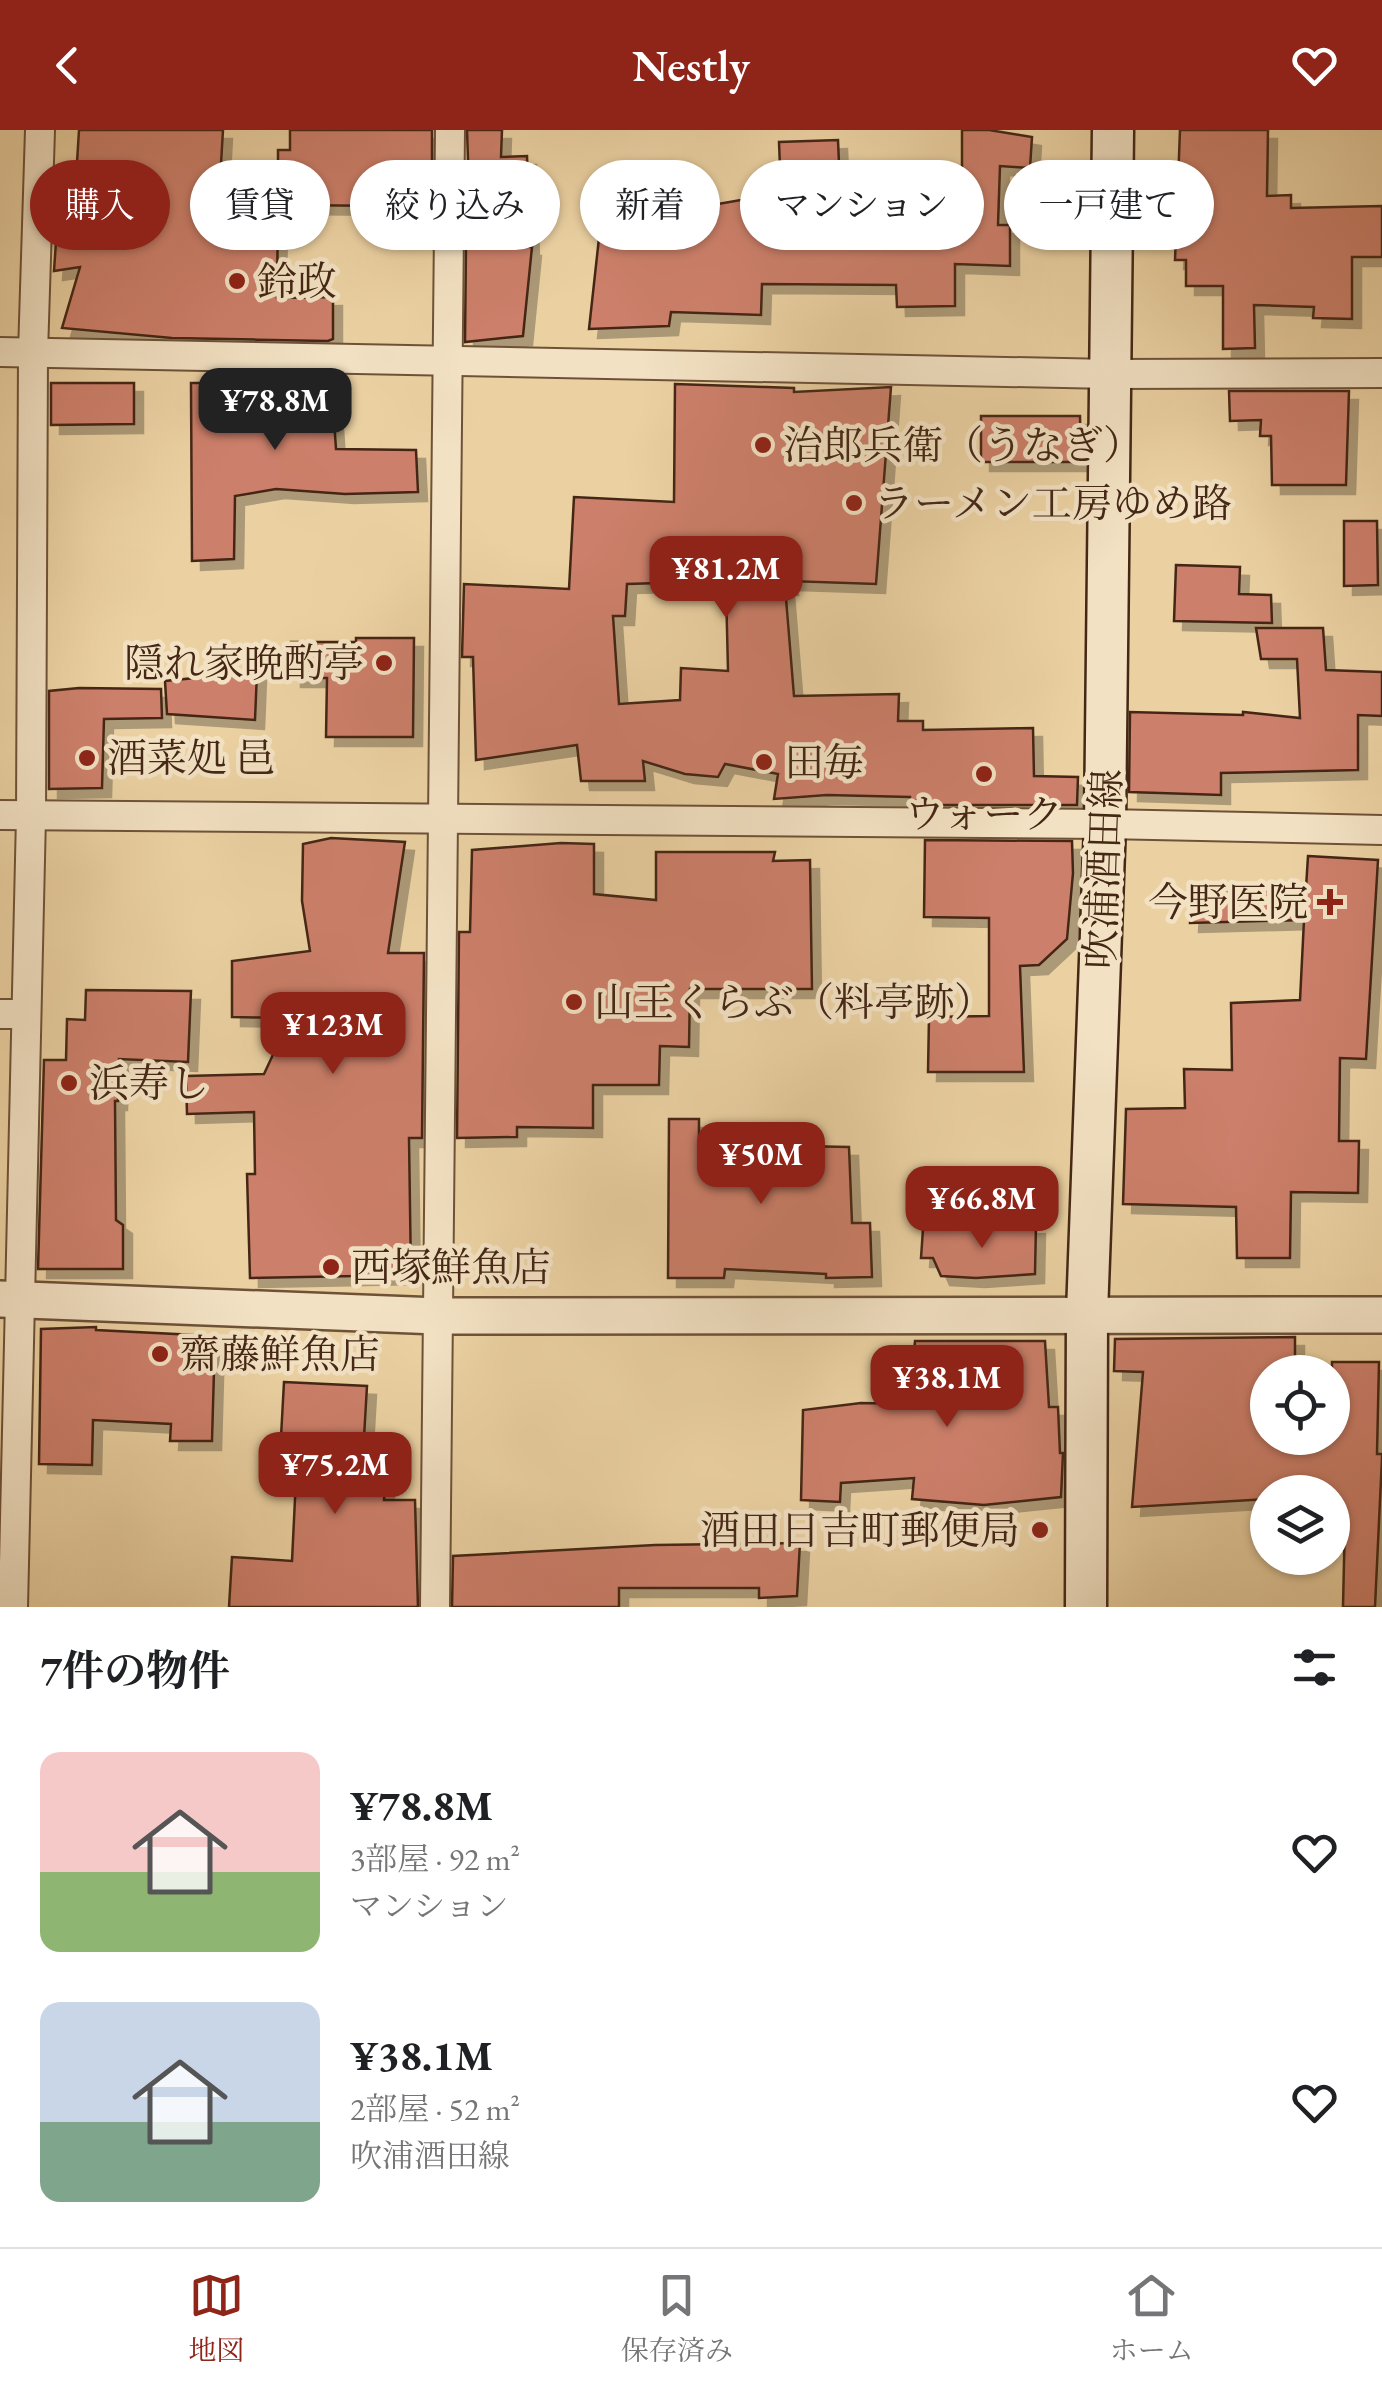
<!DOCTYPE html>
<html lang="ja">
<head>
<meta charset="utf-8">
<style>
	body { margin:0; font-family:"EB Garamond","Noto Serif JP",serif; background:#f2f2f2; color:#202124; height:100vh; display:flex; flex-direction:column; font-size:38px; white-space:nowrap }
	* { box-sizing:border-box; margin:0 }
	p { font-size:32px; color:#757577 }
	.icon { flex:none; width:55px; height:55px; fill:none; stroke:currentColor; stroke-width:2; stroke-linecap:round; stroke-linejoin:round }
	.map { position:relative; height:1477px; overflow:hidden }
	.sheet { display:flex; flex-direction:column; background:#fff; flex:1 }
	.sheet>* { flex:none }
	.guide { position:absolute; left:30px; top:30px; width:1322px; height:90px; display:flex; gap:20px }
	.buttons { position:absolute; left:1250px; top:1225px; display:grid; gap:20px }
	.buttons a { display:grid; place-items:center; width:100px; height:100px; border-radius:50%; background:#fff; box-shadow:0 2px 8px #0004; font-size:50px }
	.price { position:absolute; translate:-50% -85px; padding:0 22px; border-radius:20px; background:#8f2418; color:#fff; font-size:32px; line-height:65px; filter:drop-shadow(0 2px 5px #0008) }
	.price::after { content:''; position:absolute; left:50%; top:60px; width:30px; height:22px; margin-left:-15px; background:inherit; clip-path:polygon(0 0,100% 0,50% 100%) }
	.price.active { background:#222; color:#fff }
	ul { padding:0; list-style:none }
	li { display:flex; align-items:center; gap:30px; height:250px; padding:0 40px }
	li span { display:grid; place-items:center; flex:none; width:280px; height:200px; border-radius:20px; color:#555 }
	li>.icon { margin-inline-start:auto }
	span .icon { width:120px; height:120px; fill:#fffc; stroke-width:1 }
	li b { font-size:42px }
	h2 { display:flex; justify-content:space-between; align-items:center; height:120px; padding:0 40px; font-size:42px }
	.tag { padding:0 35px; border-radius:45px; background:#fff; box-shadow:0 2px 8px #0004; font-size:35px; line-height:90px }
	.tag.active { background:#8f2418; color:#fff }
	header { display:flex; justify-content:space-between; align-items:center; height:130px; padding:0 40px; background:#8f2418; color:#fff; font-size:45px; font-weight:600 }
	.tabs { display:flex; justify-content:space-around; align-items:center; height:140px; border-top:2px solid #e0e0e0; background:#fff; font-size:28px; color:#757577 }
	.tabs a { display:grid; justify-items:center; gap:5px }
	.tabs .active { color:#8f2418 }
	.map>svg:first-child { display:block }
	.building { fill:#cc7f6a; stroke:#442715; stroke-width:2.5; fill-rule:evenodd; filter:url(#shadow) }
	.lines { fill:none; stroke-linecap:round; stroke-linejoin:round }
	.minor-casing { stroke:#6e5238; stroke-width:32 }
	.tertiary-casing { stroke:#6e5238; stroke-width:40 }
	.secondary-casing { stroke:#442715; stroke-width:45 }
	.minor { stroke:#f2e1c3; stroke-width:28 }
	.tertiary { stroke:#f2e1c3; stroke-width:35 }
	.secondary { stroke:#f2e1c3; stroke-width:40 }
	.poi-dot { fill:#8f2418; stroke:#f2e1c3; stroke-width:4 }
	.labels { text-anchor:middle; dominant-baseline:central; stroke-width:9; stroke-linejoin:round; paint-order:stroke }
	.poi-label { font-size:40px; fill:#442715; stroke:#f2e1c3; text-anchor:start }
	.street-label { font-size:40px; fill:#442715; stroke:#f2e1c3 }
</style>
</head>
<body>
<header><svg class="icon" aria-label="back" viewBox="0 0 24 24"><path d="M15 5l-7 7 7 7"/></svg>Nestly<svg class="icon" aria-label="heart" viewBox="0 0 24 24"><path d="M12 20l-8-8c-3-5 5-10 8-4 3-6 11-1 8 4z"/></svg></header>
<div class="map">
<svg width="1382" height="1477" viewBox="0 0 1382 1477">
	<defs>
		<filter id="shadow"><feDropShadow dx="9" dy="9" stdDeviation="0" flood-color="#0004"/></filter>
	</defs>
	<rect width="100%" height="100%" fill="#ebd1a2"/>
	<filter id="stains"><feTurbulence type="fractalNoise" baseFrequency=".002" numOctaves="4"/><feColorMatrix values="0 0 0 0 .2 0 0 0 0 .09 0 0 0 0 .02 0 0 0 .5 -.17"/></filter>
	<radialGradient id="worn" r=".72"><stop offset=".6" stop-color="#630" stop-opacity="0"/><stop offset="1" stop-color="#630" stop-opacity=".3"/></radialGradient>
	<g class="building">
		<polygon points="79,0 223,0 221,34 278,33 278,20 290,20 290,0 432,0 432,32 394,32 397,76 278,75 277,168 333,167 333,209 328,211 172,208 62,198 80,137 54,141 58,82 74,81"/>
		<polygon points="467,0 502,0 501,27 527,26 530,117 532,117 523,206 465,212 466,114 471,115"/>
		<polygon points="962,0 989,0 1032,7 1030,38 1000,36 998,95 1010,95 1010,136 955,134 955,176 897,177 896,155 762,154 761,185 671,182 669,196 589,199 599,108 598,72 718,74 781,63 779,12 838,10 842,105 896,106 896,47 962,47"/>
		<polygon points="1180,0 1268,0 1267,66 1291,65 1291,78 1382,76 1382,127 1352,127 1352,189 1313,188 1314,177 1254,175 1255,218 1223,219 1223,156 1186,156 1186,130 1175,130"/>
		<polygon points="257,245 331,246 336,319 416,320 418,362 345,364 276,359 235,366 234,429 192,431 191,253 257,253"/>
		<polygon points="51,253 134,253 134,294 51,295"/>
		<path d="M675,254l119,4v4l97,-5 -15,197 -87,-3v5h-4l9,110 105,-2 -1,27h25v9l110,-2 1,48 44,1 -1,28h-152v-4l-15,-1v-3l-83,-2 -53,4 4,-25 -53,-10 -7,13 -33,-3 -42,-13 2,20h-64l-4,-36 -101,15 -3,-103h-11l2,-73 105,5 5,-92 100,5zM661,453l65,5 2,83 -47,-3 -1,32 -61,4 -6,-88h12l2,-32z"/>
		<polygon points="1229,261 1349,261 1346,355 1272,355 1271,306 1260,306 1261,290 1230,291"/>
		<polygon points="981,286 1080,286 1081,332 981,332"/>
		<polygon points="1344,391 1377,391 1378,455 1344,456"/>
		<polygon points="1176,435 1240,437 1239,464 1271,465 1272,493 1174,491"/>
		<polygon points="1256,498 1323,498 1326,540 1382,542 1382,586 1358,585 1358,640 1221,643 1221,665 1129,662 1130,582 1243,585 1243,582 1300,588 1297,529 1261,529"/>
		<polygon points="356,508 414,508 413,607 326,607 327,548 292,548 291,512 356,512"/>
		<polygon points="257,542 255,590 167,584 165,551"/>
		<polygon points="79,558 161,559 162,588 104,589 102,658 49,659 49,561"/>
		<polygon points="331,708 405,712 388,823 424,823 422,1008 409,1008 411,1145 250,1148 247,1044 255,1044 254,982 187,984 186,946 264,944 290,888 232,887 232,831 310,821 302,771 303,714"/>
		<polygon points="925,710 1072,711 1073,743 1067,809 1039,835 1020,836 1024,942 928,942 929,887 989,886 989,788 924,787"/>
		<polygon points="561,713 594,714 594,764 656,770 656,722 775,722 773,731 810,730 812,859 690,859 689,917 660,916 659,955 593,955 593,998 517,997 517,1007 457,1008 459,802 470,802 472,720"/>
		<polygon points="1308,726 1378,730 1366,929 1340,928 1339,1011 1359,1011 1358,1063 1291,1062 1290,1128 1237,1128 1236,1077 1123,1074 1126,979 1185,978 1184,939 1232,940 1231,873 1300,870 1304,790 1190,793 1192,755 1306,758"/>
		<polygon points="86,860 191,861 188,932 119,929 118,971 115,971 116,1090 123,1095 123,1139 38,1139 44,930 66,930 67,889 85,890"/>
		<polygon points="669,989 699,989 699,1008 755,1008 800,1002 800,1016 849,1017 852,1093 870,1093 872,1147 826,1148 826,1144 725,1139 724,1148 668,1148"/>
		<polygon points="1036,1095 1035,1144 976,1148 941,1146 933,1128 921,1128 923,1099"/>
		<polygon points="96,1197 96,1200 215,1206 212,1311 170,1311 171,1294 93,1290 92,1335 39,1334 41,1199"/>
		<polygon points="1295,1207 1295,1242 1268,1242 1268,1308 1332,1308 1332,1232 1379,1232 1377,1324 1382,1324 1382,1328 1375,1477 1343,1477 1345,1388 1332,1387 1332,1362 1268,1362 1268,1369 1132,1377 1143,1242 1114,1241 1115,1209"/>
		<polygon points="915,1211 1045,1211 1049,1277 1058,1277 1060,1323 1063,1323 1061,1367 984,1375 912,1369 914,1348 841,1353 840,1372 801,1370 803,1280 861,1273 910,1274"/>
		<polygon points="284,1252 367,1256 362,1342 386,1344 384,1370 415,1370 418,1477 229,1477 232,1427 292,1431 298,1307 281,1307"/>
		<polygon points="800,1413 797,1466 759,1468 759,1458 619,1458 619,1477 452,1477 453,1426 655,1415"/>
	</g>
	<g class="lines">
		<defs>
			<g id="minor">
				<polyline points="0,222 1111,244 1382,243"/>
				<polyline points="0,685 1105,694 1382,700"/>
				<polyline points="0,884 26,884"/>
				<polyline points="13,1477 31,686 33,223 40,0"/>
				<polyline points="435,1477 450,0"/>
			</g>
			<polyline id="tertiary" points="0,1169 438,1186 1382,1185"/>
			<polyline id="secondary" points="1086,1477 1087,1183 1105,694 1113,0"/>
		</defs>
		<use href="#minor" class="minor-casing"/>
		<use href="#tertiary" class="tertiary-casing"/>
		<use href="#secondary" class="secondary-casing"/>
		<use href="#minor" class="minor"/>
		<use href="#tertiary" class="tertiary"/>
		<use href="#secondary" class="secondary"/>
	</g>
	<g class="poi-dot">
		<circle cx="237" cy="151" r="10"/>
		<circle cx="763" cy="315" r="10"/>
		<circle cx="854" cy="373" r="10"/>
		<circle cx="384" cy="533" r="10"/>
		<circle cx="87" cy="628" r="10"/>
		<circle cx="764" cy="632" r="10"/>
		<circle cx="984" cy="644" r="10"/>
		<path d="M1325 757h10v10h10v10h-10v10h-10v-10h-10v-10h10z"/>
		<circle cx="574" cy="872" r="10"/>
		<circle cx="69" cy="953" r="10"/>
		<circle cx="331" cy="1137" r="10"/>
		<circle cx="160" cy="1224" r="10"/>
		<circle cx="1040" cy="1400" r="10"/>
	</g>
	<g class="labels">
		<g class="poi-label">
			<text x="257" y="151">鈴政</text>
			<text x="783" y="315">治郎兵衛（うなぎ）</text>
			<text x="874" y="373">ラーメン工房ゆめ路</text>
			<text x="364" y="533" text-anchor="end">隠れ家晩酌亭</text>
			<text x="107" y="628">酒菜処 邑</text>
			<text x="784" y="632">田毎</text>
			<text x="984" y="684" text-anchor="middle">ウォーク</text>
			<text x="1308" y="772" text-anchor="end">今野医院</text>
			<text x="594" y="872">山王くらぶ（料亭跡）</text>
			<text x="89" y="953">浜寿し</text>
			<text x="351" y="1137">西塚鮮魚店</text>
			<text x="180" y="1224">齋藤鮮魚店</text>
			<text x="1020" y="1400" text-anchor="end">酒田日吉町郵便局</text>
		</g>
		<g class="street-label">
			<text transform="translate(1103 739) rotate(-88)">吹浦酒田線</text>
		</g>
	</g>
	<rect width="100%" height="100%" filter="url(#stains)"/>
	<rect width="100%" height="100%" fill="url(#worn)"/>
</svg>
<div class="buttons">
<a><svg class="icon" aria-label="locate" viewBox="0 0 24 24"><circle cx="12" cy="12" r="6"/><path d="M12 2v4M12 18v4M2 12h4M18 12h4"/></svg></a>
<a><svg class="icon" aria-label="layers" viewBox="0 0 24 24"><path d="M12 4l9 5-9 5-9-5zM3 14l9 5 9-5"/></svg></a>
</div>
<b class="price active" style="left:275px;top:323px">¥78.8M</b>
<b class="price" style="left:726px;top:491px">¥81.2M</b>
<b class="price" style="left:333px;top:947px">¥123M</b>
<b class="price" style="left:761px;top:1077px">¥50M</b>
<b class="price" style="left:982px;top:1121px">¥66.8M</b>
<b class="price" style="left:947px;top:1300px">¥38.1M</b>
<b class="price" style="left:335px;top:1387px">¥75.2M</b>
<div class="guide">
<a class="tag active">購入</a>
<a class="tag">賃貸</a>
<a class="tag">絞り込み</a>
<a class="tag">新着</a>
<a class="tag">マンション</a>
<a class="tag">一戸建て</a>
</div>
</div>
<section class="sheet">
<h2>7件の物件<svg class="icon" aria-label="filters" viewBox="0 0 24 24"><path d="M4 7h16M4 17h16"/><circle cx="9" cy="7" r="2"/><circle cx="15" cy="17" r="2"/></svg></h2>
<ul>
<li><span style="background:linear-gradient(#f6c9c9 60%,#8fb573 0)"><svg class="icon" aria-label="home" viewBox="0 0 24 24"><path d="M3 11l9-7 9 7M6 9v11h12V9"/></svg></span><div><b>¥78.8M</b><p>3部屋 · 92 m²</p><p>マンション</p></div><svg class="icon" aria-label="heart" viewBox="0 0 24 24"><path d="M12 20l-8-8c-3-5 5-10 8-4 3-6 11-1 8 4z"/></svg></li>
<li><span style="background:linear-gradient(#c9d6e8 60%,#7fa58c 0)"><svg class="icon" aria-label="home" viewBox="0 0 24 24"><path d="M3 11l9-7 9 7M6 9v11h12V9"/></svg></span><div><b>¥38.1M</b><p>2部屋 · 52 m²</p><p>吹浦酒田線</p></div><svg class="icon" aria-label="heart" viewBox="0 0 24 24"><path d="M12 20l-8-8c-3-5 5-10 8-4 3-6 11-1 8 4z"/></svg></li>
</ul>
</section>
<nav class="tabs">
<a class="active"><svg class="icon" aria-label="map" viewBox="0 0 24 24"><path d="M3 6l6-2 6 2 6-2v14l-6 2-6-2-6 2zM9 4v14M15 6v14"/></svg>地図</a>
<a><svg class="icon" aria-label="saved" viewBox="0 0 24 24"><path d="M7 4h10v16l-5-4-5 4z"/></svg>保存済み</a>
<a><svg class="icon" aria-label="home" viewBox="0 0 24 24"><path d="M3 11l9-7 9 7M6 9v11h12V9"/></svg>ホーム</a>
</nav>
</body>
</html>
